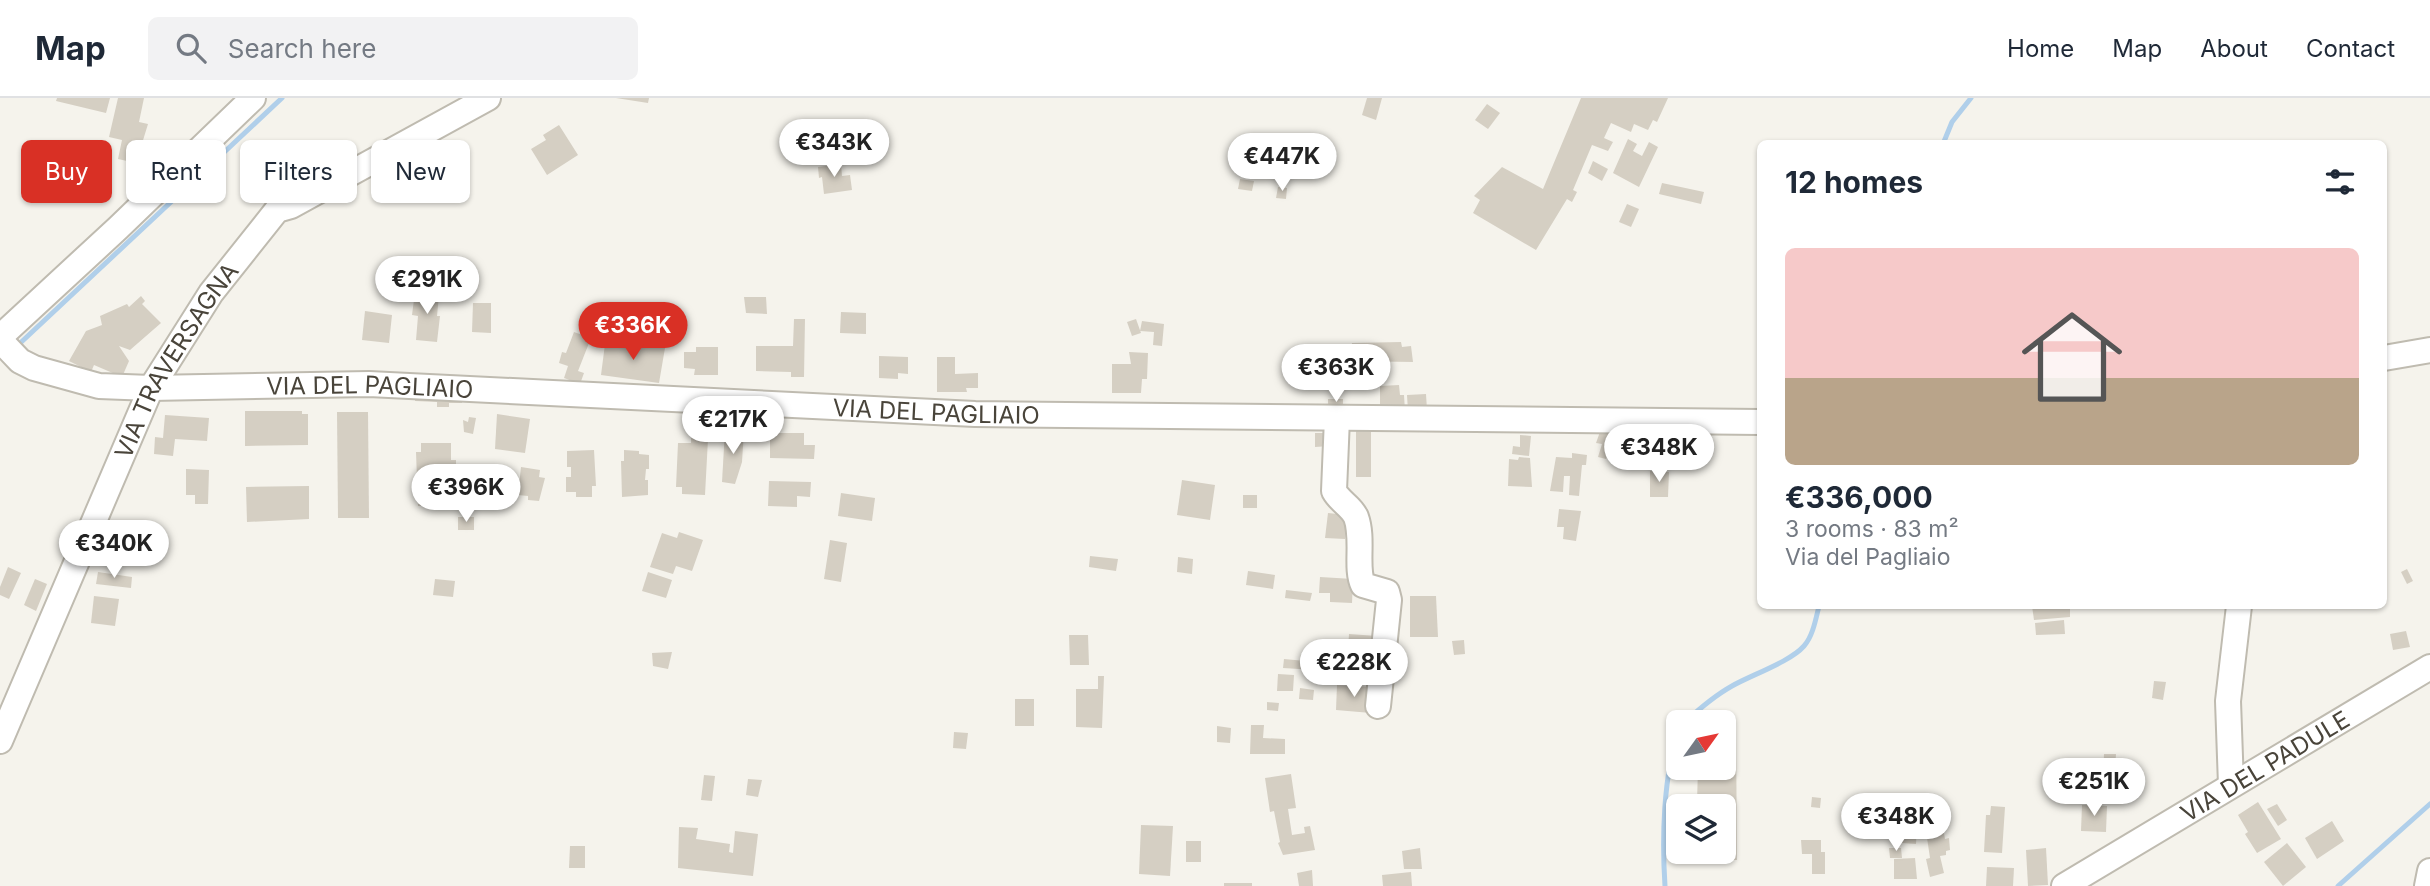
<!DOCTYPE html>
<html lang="en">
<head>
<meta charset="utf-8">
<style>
	body { margin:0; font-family:Inter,sans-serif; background:#f2f2f3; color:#1f2937; height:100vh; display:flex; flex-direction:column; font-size:26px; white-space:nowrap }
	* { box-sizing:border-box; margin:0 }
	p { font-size:23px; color:#747a83 }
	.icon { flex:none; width:38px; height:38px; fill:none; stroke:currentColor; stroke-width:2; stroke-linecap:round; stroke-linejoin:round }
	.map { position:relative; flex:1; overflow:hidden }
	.panel { position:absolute; left:1757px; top:42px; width:630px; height:469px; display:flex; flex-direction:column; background:#fff; border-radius:10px; box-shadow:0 2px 5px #0004 }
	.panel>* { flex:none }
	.banner { position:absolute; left:21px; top:42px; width:665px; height:63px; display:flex; gap:14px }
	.needle { width:46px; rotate:57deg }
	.controls { position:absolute; left:1666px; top:612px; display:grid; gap:14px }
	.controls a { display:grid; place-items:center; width:70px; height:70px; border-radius:10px; background:#fff; box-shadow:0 2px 5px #0004; font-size:35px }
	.price { position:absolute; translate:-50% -60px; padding:0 16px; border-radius:24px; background:#fff; color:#222; font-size:23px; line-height:46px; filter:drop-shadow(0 2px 4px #0008) }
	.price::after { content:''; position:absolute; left:50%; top:42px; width:21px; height:16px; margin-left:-10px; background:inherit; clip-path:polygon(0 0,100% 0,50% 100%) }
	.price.selected { background:#d93025; color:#fff }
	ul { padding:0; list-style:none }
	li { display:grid; align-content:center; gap:14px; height:371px; padding:0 28px }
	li+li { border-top:2px solid #e0e1e3 }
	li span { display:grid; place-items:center; height:217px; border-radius:10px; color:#555 }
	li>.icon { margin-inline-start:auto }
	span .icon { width:126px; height:126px; fill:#fffc; stroke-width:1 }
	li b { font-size:30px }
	h2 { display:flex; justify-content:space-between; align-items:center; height:84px; padding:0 28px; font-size:30px }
	.chip { padding:0 24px; border-radius:10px; background:#fff; box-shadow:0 2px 5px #0004; font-size:24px; line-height:63px }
	.chip.selected { background:#d93025; color:#fff }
	header { display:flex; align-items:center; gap:42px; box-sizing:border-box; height:98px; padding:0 35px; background:#fff; border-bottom:2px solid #e0e1e3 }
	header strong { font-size:33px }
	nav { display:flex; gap:38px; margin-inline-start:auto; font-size:24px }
	.search { width:490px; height:63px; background:#f2f2f3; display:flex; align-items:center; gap:18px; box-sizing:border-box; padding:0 24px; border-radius:10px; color:#747a83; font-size:26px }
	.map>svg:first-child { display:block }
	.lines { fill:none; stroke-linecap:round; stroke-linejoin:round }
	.stream { stroke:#b0cfea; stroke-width:5 }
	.building { fill:#d5cfc3 }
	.minor-casing { stroke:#bfbbb0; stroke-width:28 }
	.minor { stroke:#fff; stroke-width:24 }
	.labels { text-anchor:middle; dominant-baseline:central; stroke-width:7; stroke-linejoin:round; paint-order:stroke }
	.street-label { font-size:24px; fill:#49443a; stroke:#fff }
</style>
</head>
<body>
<header>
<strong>Map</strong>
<div class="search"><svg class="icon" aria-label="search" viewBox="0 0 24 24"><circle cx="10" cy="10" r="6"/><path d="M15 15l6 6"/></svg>Search here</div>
<nav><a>Home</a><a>Map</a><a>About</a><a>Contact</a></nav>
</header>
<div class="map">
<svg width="2430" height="788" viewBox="0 0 2430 788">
	<rect width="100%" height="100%" fill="#f5f3ec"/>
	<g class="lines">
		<g class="stream">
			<polyline points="1943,46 1952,24 1971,0"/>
			<polyline points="16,249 282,0"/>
			<path d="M1684,625c15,-14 30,-27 48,-37 19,-11 58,-24 72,-40 9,-10 12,-28 15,-40"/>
			<path d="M1665,788c-3,-45 -2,-109 13,-152"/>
			<polyline points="2338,788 2430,706"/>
		</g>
	</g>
	<g class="building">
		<polygon points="57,0 110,0 106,15 56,3"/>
		<polygon points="118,0 144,0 139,24 148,26 136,65 118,61 122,42 109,39"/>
		<polygon points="616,0 649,0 648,5"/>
		<polygon points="1367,0 1382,0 1376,22 1362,17"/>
		<polygon points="1581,0 1668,0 1657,24 1653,22 1648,32 1634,26 1631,34 1611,25 1604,40 1613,44 1608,53 1592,47 1573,92 1577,94 1572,104 1567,101 1536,152 1473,115 1480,102 1474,98 1502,69 1543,91"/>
		<polygon points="1487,6 1500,15 1488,31 1475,22"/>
		<polygon points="559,27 578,57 547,77 531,51 546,42 543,37"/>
		<polygon points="1628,41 1637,46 1633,53 1642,58 1649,44 1658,49 1639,89 1613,75"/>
		<polygon points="1593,63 1608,71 1602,83 1588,75"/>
		<polygon points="841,66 842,78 850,77 852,92 824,96 822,79 819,80 818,69"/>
		<polygon points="1240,81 1254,83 1252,93 1238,91"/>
		<polygon points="1662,85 1704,94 1701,106 1659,96"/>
		<polygon points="1278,89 1287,90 1286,101 1276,100"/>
		<polygon points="1627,106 1639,111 1631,129 1619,124"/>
		<polygon points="415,194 439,197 437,218 440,218 437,244 416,242 418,218 412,217"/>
		<polygon points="141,198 145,203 142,206 161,225 130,252 119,248 129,263 122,279 94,267 91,274 69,263 86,233 102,227 100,218 127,206 129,209"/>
		<polygon points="744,199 766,199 767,216 746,215"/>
		<polygon points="473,205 491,205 491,235 472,234"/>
		<polygon points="365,213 392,217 389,245 362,242"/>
		<polygon points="841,214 866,215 866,236 840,235"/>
		<polygon points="794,221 805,221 804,279 791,279 791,274 756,273 756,248 793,248"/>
		<polygon points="1136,221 1141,235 1132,238 1127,224"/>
		<polygon points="1142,223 1164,226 1162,248 1153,247 1154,234 1140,233"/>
		<polygon points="574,234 591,240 578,273 584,275 580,286 564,280 568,268 559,265 562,254 566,255"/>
		<polygon points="1401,244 1402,249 1411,248 1413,264 1350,263 1352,245"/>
		<polygon points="605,246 632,250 633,246 665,250 659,285 601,277"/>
		<polygon points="696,249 718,249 718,277 694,277 695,271 684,270 684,254 696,254"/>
		<polygon points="1129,254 1148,255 1147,281 1142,281 1141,295 1112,295 1112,266 1131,266"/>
		<polygon points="879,258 908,259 908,276 898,275 898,281 879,280"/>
		<polygon points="937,259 955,259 955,276 978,275 978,290 966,290 967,294 937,294"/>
		<polygon points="1399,287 1400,297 1404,297 1405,313 1380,314 1380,288"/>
		<polygon points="415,293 463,294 462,305 449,305 449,309 437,309 437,304 415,303"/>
		<polygon points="1426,296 1427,312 1408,313 1407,297"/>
		<rect x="1328" y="301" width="15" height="11"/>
		<polygon points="245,313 302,313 302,316 308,316 308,347 245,348"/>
		<polygon points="337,314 368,314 369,420 338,420"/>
		<polygon points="497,316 530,321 525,355 495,351"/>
		<polygon points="165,317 209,320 207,343 175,341 173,358 154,356 155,339 163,340"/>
		<polygon points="469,319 476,320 473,336 464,334 463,322 468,324"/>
		<polygon points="1371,330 1371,379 1356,379 1356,331"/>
		<polygon points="1615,330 1606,361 1598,359 1602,346 1596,345 1601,331"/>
		<polygon points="725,332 744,333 742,364 735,386 722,384"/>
		<polygon points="770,335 804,335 804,347 815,347 814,361 770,360"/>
		<polygon points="1315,335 1330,335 1330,348 1315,349"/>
		<polygon points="1520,337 1531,338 1529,358 1512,356 1513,348 1520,349"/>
		<polygon points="691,340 708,341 705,397 682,396 682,389 676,389 678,345 691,345"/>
		<polygon points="421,345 451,345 451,362 456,362 456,389 450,389 450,408 418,408 416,354 421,354"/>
		<polygon points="594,352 596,388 592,388 592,399 576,399 576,394 566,394 566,379 571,379 571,369 567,369 567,353"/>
		<polygon points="624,352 639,353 639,356 649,357 649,371 646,371 645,382 648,382 648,397 622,399 621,363 624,363"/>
		<polygon points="1572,355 1587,357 1586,367 1582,367 1579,398 1569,397 1570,378 1564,378 1563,394 1550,393 1556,359 1572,360"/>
		<polygon points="1519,359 1530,360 1532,389 1508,388 1509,361 1518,362"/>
		<polygon points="521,369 540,372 539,379 545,380 539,403 528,402 528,398 518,397"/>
		<polygon points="186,371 209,372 208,406 195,406 195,397 186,397"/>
		<polygon points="1650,373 1669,374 1668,399 1650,399"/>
		<polygon points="1182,382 1215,387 1210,422 1177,417"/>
		<polygon points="769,383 811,384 810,399 797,398 797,409 768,408"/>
		<polygon points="309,388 309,421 247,424 246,389"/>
		<polygon points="841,395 875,400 872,423 838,418"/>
		<rect x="1243" y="397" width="14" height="13"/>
		<polygon points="1559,411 1581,413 1576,443 1563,441 1564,429 1557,429"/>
		<polygon points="1328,415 1347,417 1345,441 1325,440"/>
		<rect x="458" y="419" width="16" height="13"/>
		<polygon points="119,430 141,433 137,461 117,458"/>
		<polygon points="679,434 703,442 692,473 676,468 673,476 650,469 662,435 677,440"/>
		<polygon points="830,442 847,445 841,484 824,481"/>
		<polygon points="1090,458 1118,461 1116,473 1089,469"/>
		<polygon points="1178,459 1193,461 1192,476 1177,474"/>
		<polygon points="8,469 21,475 9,501 0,497 0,489"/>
		<polygon points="2407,471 2413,483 2407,486 2401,474"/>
		<polygon points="1248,473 1275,477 1273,491 1246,487"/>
		<polygon points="98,474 132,479 131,490 96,486"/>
		<polygon points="648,474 672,482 666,500 642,493"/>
		<polygon points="1320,479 1353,481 1352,505 1330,504 1330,495 1319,495"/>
		<polygon points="35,481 47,486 36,513 24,507"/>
		<polygon points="435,481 455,483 453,499 433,497"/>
		<polygon points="1286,492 1312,495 1310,503 1285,500"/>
		<polygon points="94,498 119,501 115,528 91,525"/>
		<polygon points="1410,498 1436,498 1438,539 1410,539"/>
		<polygon points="2032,508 2070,508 2070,519 2034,522"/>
		<polygon points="2064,522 2065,536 2036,537 2035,525"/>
		<polygon points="2406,533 2410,549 2393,552 2390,536"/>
		<polygon points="1349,536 1377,538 1375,569 1347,567"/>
		<polygon points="1069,537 1088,537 1089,567 1070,567"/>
		<polygon points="1464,542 1465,556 1454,557 1452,543"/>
		<polygon points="672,554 668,571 653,568 652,555"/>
		<polygon points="1284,561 1316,564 1315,572 1283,570"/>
		<polygon points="1278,576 1294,577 1293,593 1277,593"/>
		<polygon points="1098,578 1104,578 1102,630 1076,629 1076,591 1098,591"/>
		<polygon points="2154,583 2166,584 2163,602 2152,600"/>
		<polygon points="1337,587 1373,589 1371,615 1336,612"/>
		<polygon points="1300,590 1314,592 1313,602 1299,601"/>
		<rect x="1015" y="601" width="19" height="27"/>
		<polygon points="1267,604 1279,605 1278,613 1267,612"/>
		<polygon points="1251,627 1264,627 1263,640 1285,641 1285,656 1250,656"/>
		<polygon points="1217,628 1231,630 1230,645 1217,644"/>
		<polygon points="1724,630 1736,630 1737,762 1694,762 1694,754 1724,754 1724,709 1694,709 1694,704 1697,704 1698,670 1724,670"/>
		<polygon points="954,634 968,635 966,651 953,650"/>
		<polygon points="2104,656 2116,656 2113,698 2102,697"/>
		<polygon points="1291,676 1296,710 1288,711 1292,737 1305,735 1304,729 1310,728 1315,752 1283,757 1278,745 1280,744 1274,713 1270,714 1265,680"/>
		<polygon points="704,677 715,678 712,703 701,702"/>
		<polygon points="748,681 762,682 758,699 746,697"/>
		<polygon points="1812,699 1821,700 1820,710 1811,709"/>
		<polygon points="2258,704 2281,741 2257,755 2245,736 2248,734 2238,717"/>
		<polygon points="2277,706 2287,722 2278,728 2267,711"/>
		<polygon points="2082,707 2107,708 2106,734 2081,733"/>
		<polygon points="1991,708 2005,709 2002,755 1984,754 1986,717 1990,717"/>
		<polygon points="2332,723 2344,743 2317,761 2305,740"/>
		<polygon points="1903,726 1917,727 1916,746 1902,745"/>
		<polygon points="1141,727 1173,728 1170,778 1139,776"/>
		<polygon points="679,729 698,730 696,741 730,746 729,754 733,755 735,733 758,736 753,778 678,770"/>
		<polygon points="1939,731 1939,736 1944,735 1945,741 1949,740 1950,752 1946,753 1946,757 1940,758 1944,775 1930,779 1926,761 1930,760 1926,733"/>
		<polygon points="1801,742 1821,742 1821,754 1825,754 1825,776 1812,776 1812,756 1802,756"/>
		<rect x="1186" y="743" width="15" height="21"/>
		<polygon points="2287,745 2306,769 2283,788 2264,764"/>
		<polygon points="570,748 585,748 585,770 569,770"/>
		<polygon points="1420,750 1422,771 1404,771 1402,753"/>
		<polygon points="1889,750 1901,750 1902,760 1890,760"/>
		<polygon points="2046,750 2048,787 2028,788 2026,752"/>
		<polygon points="1915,760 1917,781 1894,781 1894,761"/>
		<polygon points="1987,769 2014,770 2013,788 1986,788"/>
		<polygon points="1312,772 1313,788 1299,788 1297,775"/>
		<polygon points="1411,774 1412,788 1383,788 1382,777"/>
		<rect x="1224" y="785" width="28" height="3"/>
	</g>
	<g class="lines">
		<defs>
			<g id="minor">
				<polyline points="0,239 118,130 253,0"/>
				<path id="s1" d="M0,242l20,21 14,7 65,18 52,2 218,-4 606,30 785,8"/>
				<polyline points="2384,260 2430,252"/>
				<path d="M1337,320l-3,73c6,11 17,15 22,26 8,22 -1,51 7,68l24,7 2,8 -11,106"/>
				<path id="s2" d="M0,643l151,-353 60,-95 66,-83 14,-4 197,-108"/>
				<polyline points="2231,687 2228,603 2239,508"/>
				<path id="s3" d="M2064,788l366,-219"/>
				<polyline points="2427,788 2430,773"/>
			</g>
		</defs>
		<use href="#minor" class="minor-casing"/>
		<use href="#minor" class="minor"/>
	</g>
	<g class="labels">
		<g class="street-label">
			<text stroke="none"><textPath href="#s2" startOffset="420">VIA TRAVERSAGNA</textPath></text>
			<text stroke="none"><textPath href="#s1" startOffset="383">VIA DEL PAGLIAIO</textPath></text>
			<text stroke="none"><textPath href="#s1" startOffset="950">VIA DEL PAGLIAIO</textPath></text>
			<text stroke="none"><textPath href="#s3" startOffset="234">VIA DEL PADULE</textPath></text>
		</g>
	</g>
</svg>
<div class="controls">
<a><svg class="needle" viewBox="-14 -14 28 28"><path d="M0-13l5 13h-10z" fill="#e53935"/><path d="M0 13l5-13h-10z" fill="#747a83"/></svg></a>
<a><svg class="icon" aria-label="layers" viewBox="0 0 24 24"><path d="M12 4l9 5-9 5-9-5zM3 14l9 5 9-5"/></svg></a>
</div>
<b class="price" style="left:834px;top:81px">€343K</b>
<b class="price" style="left:1282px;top:95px">€447K</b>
<b class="price" style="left:427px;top:218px">€291K</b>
<b class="price selected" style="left:633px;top:264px">€336K</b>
<b class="price" style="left:1336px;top:306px">€363K</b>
<b class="price" style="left:733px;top:358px">€217K</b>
<b class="price" style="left:1659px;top:386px">€348K</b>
<b class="price" style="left:466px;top:426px">€396K</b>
<b class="price" style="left:114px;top:482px">€340K</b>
<b class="price" style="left:1354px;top:601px">€228K</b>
<b class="price" style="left:2094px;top:720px">€251K</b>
<b class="price" style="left:1896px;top:755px">€348K</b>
<div class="banner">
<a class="chip selected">Buy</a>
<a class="chip">Rent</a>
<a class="chip">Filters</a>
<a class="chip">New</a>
</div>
<section class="panel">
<h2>12 homes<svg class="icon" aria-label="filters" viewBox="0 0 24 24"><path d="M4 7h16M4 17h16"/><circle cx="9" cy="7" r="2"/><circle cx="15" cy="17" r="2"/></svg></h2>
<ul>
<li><span style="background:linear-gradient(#f6c9c9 60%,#b9a48a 0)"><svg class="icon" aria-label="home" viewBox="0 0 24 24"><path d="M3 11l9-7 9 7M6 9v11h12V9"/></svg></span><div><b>€336,000</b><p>3 rooms · 83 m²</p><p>Via del Pagliaio</p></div></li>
</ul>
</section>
</div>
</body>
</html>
